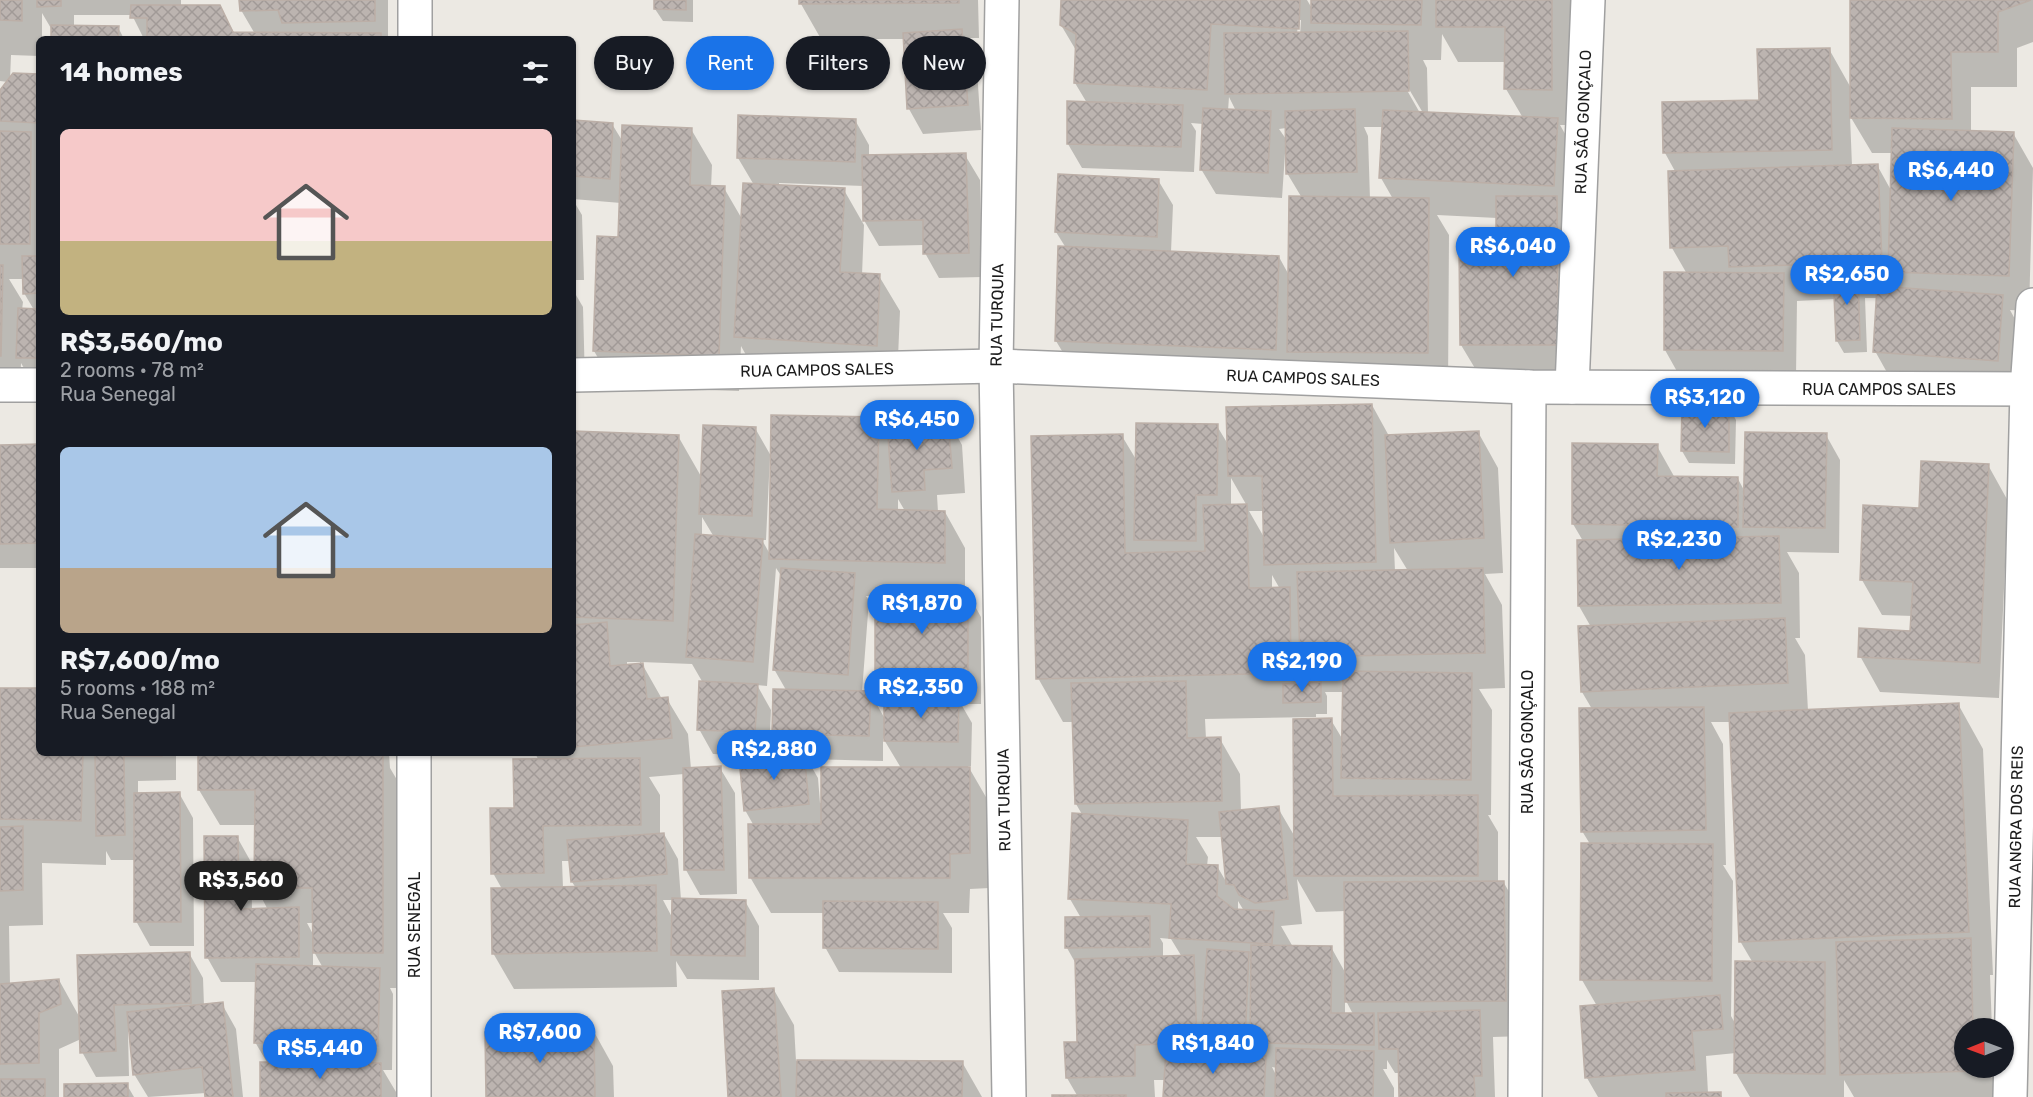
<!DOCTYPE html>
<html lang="en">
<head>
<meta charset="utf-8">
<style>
	body { margin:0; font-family:Rubik,sans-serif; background:#242831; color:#f1f3f6; height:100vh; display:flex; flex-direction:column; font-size:22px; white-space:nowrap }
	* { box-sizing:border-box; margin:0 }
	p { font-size:20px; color:#9ea1a6 }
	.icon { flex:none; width:33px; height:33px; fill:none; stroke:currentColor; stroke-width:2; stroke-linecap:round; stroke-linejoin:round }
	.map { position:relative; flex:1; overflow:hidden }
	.side { position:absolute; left:36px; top:36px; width:540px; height:720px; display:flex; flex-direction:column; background:#171b24; border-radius:9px; box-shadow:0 2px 4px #0004 }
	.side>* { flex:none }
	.top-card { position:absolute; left:594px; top:36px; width:570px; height:54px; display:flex; gap:12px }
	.needle { width:39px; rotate:269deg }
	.tools { position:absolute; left:1954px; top:1018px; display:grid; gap:12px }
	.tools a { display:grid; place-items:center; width:60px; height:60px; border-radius:50%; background:#171b24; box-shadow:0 2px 4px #0004; font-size:30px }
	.price { position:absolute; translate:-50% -51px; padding:0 14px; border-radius:21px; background:#1a73e8; color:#fff; font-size:20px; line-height:39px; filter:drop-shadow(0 2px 3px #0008) }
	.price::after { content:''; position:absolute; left:50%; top:36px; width:18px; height:14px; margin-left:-9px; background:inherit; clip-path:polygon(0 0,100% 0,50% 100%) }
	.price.selected { background:#222; color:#fff }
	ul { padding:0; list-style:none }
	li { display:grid; align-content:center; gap:12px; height:318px; padding:0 24px }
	li span { display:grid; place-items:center; height:186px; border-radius:9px; color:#555 }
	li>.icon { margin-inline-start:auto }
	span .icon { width:108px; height:108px; fill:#fffc; stroke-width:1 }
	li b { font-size:26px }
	h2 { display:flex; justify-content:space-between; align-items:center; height:72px; padding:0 24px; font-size:26px }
	.tag { padding:0 21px; border-radius:27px; background:#171b24; box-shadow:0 2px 4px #0004; font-size:21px; line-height:54px }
	.tag.selected { background:#1a73e8; color:#fff }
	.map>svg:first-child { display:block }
	.shadow { fill:#0003; fill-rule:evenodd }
	.building { fill:url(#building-cross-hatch); stroke:#bcafa7; stroke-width:1.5 }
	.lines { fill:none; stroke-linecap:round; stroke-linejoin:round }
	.street-casing { stroke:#a0a0a0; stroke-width:36 }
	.street { stroke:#fff; stroke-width:33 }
	.labels { text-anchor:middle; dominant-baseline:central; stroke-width:4.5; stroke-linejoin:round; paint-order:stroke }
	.street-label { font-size:16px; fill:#1c1c1c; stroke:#fff }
</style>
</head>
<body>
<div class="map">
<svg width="2033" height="1097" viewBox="0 0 2033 1097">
	<defs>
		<pattern id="building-cross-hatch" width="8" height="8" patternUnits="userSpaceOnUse" patternTransform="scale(1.5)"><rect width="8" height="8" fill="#bcb4b0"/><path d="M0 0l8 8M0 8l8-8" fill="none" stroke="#a19a97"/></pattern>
	</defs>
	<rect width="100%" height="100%" fill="#ece9e3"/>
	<g class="shadow">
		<path d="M0,0h181v7h38l16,27h20l-14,-24v-10h147v39h-244l-12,-24h-58v12h44l6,12h-72v-9l-10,-17v26h-3v17l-28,-1 -1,25 29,-5v307h-7l-11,-19 -1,28h-20v-299l8,-10 -8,-1zM9,279h15v14l10,17h-12l1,-8z"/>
		<polygon points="656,0 693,0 693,22 663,21 655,9"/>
		<polygon points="800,0 978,0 979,38 966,38 976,55 981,130 923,134 909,109 905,39 821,39 801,4"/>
		<path d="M1063,0h244l6,10v-10h259l-1,125h-11l17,30v225h-95l-21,-35 37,-98 -1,-29 -60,-3 12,20 -1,154 -371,-13 -21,-35 10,-93 -10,-16 102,-52 15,25 -2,47 108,5 11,20 12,-79 -15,-25 -1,-45 -7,1 7,10 -4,59 -66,-4 -15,-25 2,-45 -12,-1 5,8 -2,41 -112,-4 -14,-24 19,-41 -12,-20 2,-31 -16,-27zM1298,20h3l-1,16h-3zM1442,34l16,28h48v27l17,29 -95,-5 -1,-45 -4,-8h18zM1406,84l17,29h-3l-16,-28zM1229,97l7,14h-8zM1364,127h19l-2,51 12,21h-23l-2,-63z"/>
		<path d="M1852,0h181v42l-16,6v39h-46v45l42,1 20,35 -4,143 -19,-1 6,11 -5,64 -122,-9 -14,-25 3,-53h-13l2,54 -23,1 -7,-12 -1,-42 -39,2 -1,75 -117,-1 -14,-25 22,-76 -15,-26 4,-75 -11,-20 95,-52 69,-52 22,39zM1850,116l22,37h21l-1,39 -15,-27 -25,1z"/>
		<polygon points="855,120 869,145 869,156 965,155 980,180 982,277 939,278 925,253 924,245 879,246 865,222 864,186 779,183 779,186 844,190 864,225 862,275 879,276 900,311 897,381 756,373 741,346 739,391 615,387 594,351 620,238 621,203 573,199 573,122 612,124 623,142 691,129 712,165 711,188 724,188 742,219 754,185 738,158"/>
		<polygon points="573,200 582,215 584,280 573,280"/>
		<polygon points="573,290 583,307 585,382 573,382"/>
		<path d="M1372,405l17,31 89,-4 20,36 5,105 -18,1 17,31 3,83 -26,1 13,21 -1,105h-3l10,17v51h6l20,35 1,118 -32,1 2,60h-94l-1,-24h-5l-8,-13v9h-4l11,19v9h-230l1,-17h-11l1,17h-101h24l-11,-19 11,-34 -2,-80 -9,-16 14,-30 -11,-19 13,-83 -7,-12 -2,-82h-11l-25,-44 84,-242 15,25 80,-35 12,20zM1231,478l16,28h-16zM1249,511h16v28zM1394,548l14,23h-13zM1272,575l8,14h-8zM1325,692h19l-1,48 -12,-20 -36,117 -17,-29 -37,4 -1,-38 -20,-35h-14l-1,-20 111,-2v-3h11v-18zM1196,837h27l5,48 -11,-19h-10l1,-9zM1297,879l19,33 30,-1v63l-15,-27h-38l-12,-21 21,-2zM1238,901l6,10 -6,-1zM1160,938l11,1 11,18h-19v-14zM1345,999l8,15h-8zM1272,1067l5,1v9z"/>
		<polygon points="1729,407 1736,420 1735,464 1689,463 1682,451"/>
		<path d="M878,418l12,21 58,-19 14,25 3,48 -28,2 1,17h7l20,36v44h2l14,25v87h-20l11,19 -1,43h-3l22,38v84l-20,1 -1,24h-26l9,15v45l-113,-1 -14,-25v-34h-54l-21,-36 4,-51 -9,-16 13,-54 -45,-2 -14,-25 4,-46 -11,-19 -51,-2 21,37h5l21,35 3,35 29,-1 15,25 2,101 -37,1 -14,-25 -2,-96 -35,3 11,18v40l4,-1 14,25 3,41 64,1 14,25v54l-72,-1 -11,-18 1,26 -163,2 -21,-36 9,-64 -9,-16 23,-64 23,-48 -4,-8h38v-320l105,3 24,42 53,-50 16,28h-1l-4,84h-4l9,16zM898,499l7,12h-7zM702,517l12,20 -12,-1zM776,568l6,9 -8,92 12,21 -12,44 12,21 -17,2 2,-47 -14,-25 10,1zM866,596h10v83l12,19 -3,21 -15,-27h-8l7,-92zM627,662h13l1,3 -14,1zM883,738l18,30 -81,35 -2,-25 -11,-19 76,2zM562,861h8l2,21 4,6h-13zM663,900h11l-1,19z"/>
		<path d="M1826,435l14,25 -1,93 -52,-1 12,21 1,65h-5l10,17 3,56 150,-7 25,45 10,226h-3l2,54h-27v39h28l1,29h-140l-10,-17v17h-94l-14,-24v-20l-30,3 2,37h12l2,4h-124l-11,-19 10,-72 -15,-26 8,-136 -8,-13 10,-122 -10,-17 9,-65 -12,-21 4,-65 -10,-17 84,-78 18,32 63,1 7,13zM1711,722h20l9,219 13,22 -17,62 -5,-9 2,-135 -10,-16h3l-3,-121z"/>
		<rect x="0" y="446" width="39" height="122"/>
		<polygon points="1988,465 2008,501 1999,698 1880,692 1860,656 1912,632 1913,616 1882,615 1862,580 1921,509"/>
		<polygon points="0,689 39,690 39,753 176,753 176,780 138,781 138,794 179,793 193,818 194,946 150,946 136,921 135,860 111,860 106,851 106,865 42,863 43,925 9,926 10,985 59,980 80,1018 189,953 203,978 204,1006 222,1004 236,1029 243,1097 207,1097 206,1093 148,1097 134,1074 130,1031 128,1032 129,1076 96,1077 82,1052 81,1039 59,1049 59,1097 0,1097"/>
		<path d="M275,753h114l1,15 13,22 -1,198h-12l3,6 -1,76h-9l16,27h-138l7,-33 -13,-22 2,-60h-36l-14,-25 30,-120 14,25 1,48h16l-12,-23v-62h-36l-21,-35zM307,923h7v13zM313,950l10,18 -10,-1z"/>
		<polygon points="774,990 794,1025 796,1061 962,1062 982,1097 730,1097"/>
		<polygon points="593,1030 613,1066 614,1097 488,1097"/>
		<polygon points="127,1085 134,1097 66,1097"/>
	</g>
	<g class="building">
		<polygon points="0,0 22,0 22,21 0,20"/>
		<polygon points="37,0 61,0 61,6 37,7"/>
		<polygon points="239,0 375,0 375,21 282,23 278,10 240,11"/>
		<polygon points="654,0 686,0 686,10 654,9"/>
		<polygon points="799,0 959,0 959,3 799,4"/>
		<polygon points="1061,0 1300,0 1299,29 1211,24 1207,90 1074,83 1076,34 1060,25"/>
		<polygon points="1311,0 1422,0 1421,25 1311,23"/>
		<polygon points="1436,0 1552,0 1552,90 1504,89 1505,27 1436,27"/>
		<polygon points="1850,0 2031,0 1998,12 1998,52 1951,52 1952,119 1850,118"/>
		<polygon points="131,5 220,5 233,32 381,33 381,39 147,39 147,18 130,18"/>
		<polygon points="51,25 119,26 118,39 51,39"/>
		<polygon points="962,29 968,105 907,109 903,33"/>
		<polygon points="1408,31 1409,91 1225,94 1224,33"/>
		<polygon points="1830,48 1832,150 1663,153 1662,102 1759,100 1757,49"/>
		<polygon points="13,73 39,74 39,123 0,121 0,90"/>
		<polygon points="1067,101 1183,105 1181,147 1067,144"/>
		<polygon points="1203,108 1271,111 1268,173 1200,170"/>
		<polygon points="1355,109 1357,172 1286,174 1285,111"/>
		<polygon points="1383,110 1558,118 1554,186 1379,178"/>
		<polygon points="738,115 856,119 855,162 737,158"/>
		<polygon points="573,120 613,123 610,179 573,176"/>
		<polygon points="622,125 692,128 690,185 725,186 719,356 593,351 597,236 618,237"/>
		<polygon points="1892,128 2014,132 2009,276 1888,272"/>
		<polygon points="0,131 31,132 30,244 0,244"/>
		<polygon points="38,135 39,135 39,204"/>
		<polygon points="966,153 969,253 923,254 923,220 863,221 862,155"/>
		<polygon points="1878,164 1882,262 1729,267 1728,246 1670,248 1668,171"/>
		<polygon points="1058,174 1159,179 1157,237 1055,232"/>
		<polygon points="743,183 845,188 840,272 880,274 877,346 734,337"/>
		<polygon points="1289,196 1429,198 1428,353 1287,352"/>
		<polygon points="1496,196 1557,196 1558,345 1460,345 1459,246 1496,245"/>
		<polygon points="1058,246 1279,256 1276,350 1055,341"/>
		<polygon points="22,256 39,256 39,293 23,294"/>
		<polygon points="0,265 3,265 1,356 0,356"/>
		<polygon points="1858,271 1860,340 1836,341 1833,272"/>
		<polygon points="1664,272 1784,273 1783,351 1664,350"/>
		<polygon points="1877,286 2003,295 1998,361 1873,352"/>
		<polygon points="18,308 39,309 39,358 16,358"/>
		<polygon points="1372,404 1376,562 1264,565 1262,476 1228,476 1226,407"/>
		<polygon points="1682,405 1729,406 1729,452 1681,451"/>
		<polygon points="771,415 879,417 877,509 945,511 945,563 769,559"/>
		<polygon points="948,418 952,468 924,470 925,490 892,492 887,422"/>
		<polygon points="1136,423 1218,424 1217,495 1196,495 1196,541 1134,540"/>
		<polygon points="703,425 756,427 752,516 699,514"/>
		<polygon points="573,431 679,435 673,621 573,617"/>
		<polygon points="1479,431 1484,538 1390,543 1385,435"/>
		<polygon points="1745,432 1827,433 1825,528 1743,527"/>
		<polygon points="1123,434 1125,553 1205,551 1203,505 1247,504 1249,588 1290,587 1291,673 1036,679 1031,436"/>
		<polygon points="1572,443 1658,444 1657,476 1738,477 1738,527 1572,524"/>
		<polygon points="39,444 39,543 0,544 0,445"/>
		<polygon points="1921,461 1989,464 1980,663 1858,657 1859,628 1910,631 1913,582 1860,580 1863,505 1919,508"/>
		<polygon points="695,534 763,539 753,662 686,657"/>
		<polygon points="1779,536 1781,603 1578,606 1577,540"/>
		<polygon points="781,568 855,573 848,675 773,670"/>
		<polygon points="1483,568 1485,653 1300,657 1297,572"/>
		<polygon points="875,590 968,590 968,680 875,679"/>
		<polygon points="39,601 39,667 37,667"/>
		<polygon points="1785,618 1788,683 1581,692 1578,626"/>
		<polygon points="607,622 610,666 643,663 647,699 668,697 672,738 573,747 573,625"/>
		<polygon points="1343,671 1472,673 1471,780 1341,778"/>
		<polygon points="699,681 758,684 755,732 697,730"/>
		<polygon points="1186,681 1187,738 1221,737 1222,801 1075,804 1071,683"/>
		<polygon points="1321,682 1321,702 1283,703 1283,684"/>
		<polygon points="0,688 39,688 39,753 83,753 81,821 0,819"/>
		<polygon points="773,689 871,691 869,736 772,734"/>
		<polygon points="884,697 959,697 958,742 884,741"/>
		<polygon points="1959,703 1969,932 1739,942 1729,713"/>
		<polygon points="1704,707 1706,830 1581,832 1579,708"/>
		<polygon points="1332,718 1333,796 1478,795 1478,876 1294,876 1293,719"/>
		<polygon points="804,752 809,804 744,811 739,758"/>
		<polygon points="95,753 162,753 162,756 124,756 125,835 96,836"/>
		<polygon points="198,753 383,753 383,953 313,953 312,888 254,888 255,790 198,790"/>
		<polygon points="640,758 641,825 543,826 544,873 491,874 490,808 514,808 513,759"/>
		<polygon points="721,766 724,870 684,870 683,768"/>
		<polygon points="821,767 970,767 970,853 950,854 950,878 749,878 748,824 821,824"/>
		<polygon points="180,792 181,922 134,922 134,793"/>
		<polygon points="1279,806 1288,899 1255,903 1239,895 1234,885 1226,884 1219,812"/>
		<polygon points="1072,813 1188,820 1186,864 1218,865 1217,896 1234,909 1274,911 1272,944 1169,938 1171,904 1068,899"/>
		<polygon points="23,826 23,890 0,891 0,827"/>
		<polygon points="664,833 667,874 571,882 567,840"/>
		<polygon points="204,836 238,836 239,909 299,907 299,957 205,958"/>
		<polygon points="1581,843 1713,844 1712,981 1580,980"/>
		<polygon points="1504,881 1506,1001 1345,1002 1344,882"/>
		<polygon points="656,885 657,951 492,954 491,888"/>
		<polygon points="672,898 746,900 745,956 671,955"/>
		<polygon points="823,901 938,902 938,949 823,948"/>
		<polygon points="1150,916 1150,947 1065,948 1065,917"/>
		<polygon points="1971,938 1973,1029 1965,1029 1965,1068 1974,1068 1974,1071 1840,1075 1836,942"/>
		<polygon points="1251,945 1332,946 1331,1013 1374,1013 1374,1045 1250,1043"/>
		<polygon points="1207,949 1249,952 1245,1044 1201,1041"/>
		<polygon points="190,952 191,1003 114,1005 116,1051 80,1053 77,955"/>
		<polygon points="1194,955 1197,1043 1135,1045 1135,1076 1066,1078 1064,1042 1077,1042 1075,959"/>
		<polygon points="1735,961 1825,962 1825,1074 1734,1073"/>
		<polygon points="256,964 380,968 378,1046 254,1043"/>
		<polygon points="59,979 61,1004 39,1013 39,1063 0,1064 0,984"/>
		<polygon points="774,988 781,1097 728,1097 722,991"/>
		<polygon points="1720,995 1723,1029 1692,1031 1695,1070 1585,1078 1580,1006"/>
		<polygon points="223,1002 233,1097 205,1097 202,1067 133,1075 127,1012"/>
		<polygon points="1480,1010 1482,1076 1474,1076 1475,1097 1399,1097 1398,1049 1379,1049 1378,1013"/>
		<polygon points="594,1029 595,1097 486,1097 485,1032"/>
		<polygon points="1276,1048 1374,1051 1373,1097 1275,1097"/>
		<polygon points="1166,1049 1266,1056 1264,1097 1163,1097"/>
		<polygon points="797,1060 963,1061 962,1097 796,1097"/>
		<polygon points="260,1062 381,1063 381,1097 260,1097"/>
		<rect x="0" y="1079" width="45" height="18"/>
		<polygon points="128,1083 128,1097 64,1097 64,1084"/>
		<polygon points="1721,1092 1721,1097 1666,1097 1666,1093"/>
		<rect x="1052" y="1095" width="74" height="2"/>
	</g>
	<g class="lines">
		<defs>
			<g id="street">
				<polyline points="1002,0 996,366 1009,1097"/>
				<polyline points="415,39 415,0"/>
				<polyline points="573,375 996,366 1529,387 2033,389"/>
				<polyline points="0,385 39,385"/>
				<polyline points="1572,387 1588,0"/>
				<polyline points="414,753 414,1097"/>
				<polyline points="1525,1097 1529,387"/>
				<polyline points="2010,1097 2027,389 2033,305"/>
			</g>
		</defs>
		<use href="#street" class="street-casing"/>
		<use href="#street" class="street"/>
	</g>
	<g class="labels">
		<g class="street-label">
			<text transform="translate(1583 122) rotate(-88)">RUA SÃO GONÇALO</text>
			<text transform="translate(997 315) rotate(-89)">RUA TURQUIA</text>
			<text transform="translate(817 370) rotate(-1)">RUA CAMPOS SALES</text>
			<text transform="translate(1303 378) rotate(2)">RUA CAMPOS SALES</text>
			<text x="1879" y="389">RUA CAMPOS SALES</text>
			<text transform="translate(1527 742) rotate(-90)">RUA SÃO GONÇALO</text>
			<text transform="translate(1004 800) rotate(-91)">RUA TURQUIA</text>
			<text transform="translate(2016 827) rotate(-89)">RUA ANGRA DOS REIS</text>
			<text transform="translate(414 925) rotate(-90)">RUA SENEGAL</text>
		</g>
	</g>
</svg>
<div class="tools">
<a><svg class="needle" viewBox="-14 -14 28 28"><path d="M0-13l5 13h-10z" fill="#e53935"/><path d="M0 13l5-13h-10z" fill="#9ea1a6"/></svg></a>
</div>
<b class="price" style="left:1951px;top:202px">R$6,440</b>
<b class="price" style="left:1513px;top:278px">R$6,040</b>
<b class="price" style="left:1847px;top:306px">R$2,650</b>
<b class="price" style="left:1705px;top:429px">R$3,120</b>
<b class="price" style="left:917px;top:451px">R$6,450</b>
<b class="price" style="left:1679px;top:571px">R$2,230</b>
<b class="price" style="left:922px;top:635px">R$1,870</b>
<b class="price" style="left:1302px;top:693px">R$2,190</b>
<b class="price" style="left:921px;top:719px">R$2,350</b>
<b class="price" style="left:774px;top:781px">R$2,880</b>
<b class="price selected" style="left:241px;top:912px">R$3,560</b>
<b class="price" style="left:540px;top:1064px">R$7,600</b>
<b class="price" style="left:1213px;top:1075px">R$1,840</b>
<b class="price" style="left:320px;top:1080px">R$5,440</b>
<div class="top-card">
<a class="tag">Buy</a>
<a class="tag selected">Rent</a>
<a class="tag">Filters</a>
<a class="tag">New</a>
</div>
<section class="side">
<h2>14 homes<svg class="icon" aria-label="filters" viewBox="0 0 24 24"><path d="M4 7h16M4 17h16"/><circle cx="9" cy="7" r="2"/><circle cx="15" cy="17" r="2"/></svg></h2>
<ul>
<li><span style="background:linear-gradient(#f6c9c9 60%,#c2b280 0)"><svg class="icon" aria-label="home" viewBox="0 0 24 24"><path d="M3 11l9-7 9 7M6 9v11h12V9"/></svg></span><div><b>R$3,560/mo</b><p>2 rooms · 78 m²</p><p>Rua Senegal</p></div></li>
<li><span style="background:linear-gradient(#a9c7e8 65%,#b9a48a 0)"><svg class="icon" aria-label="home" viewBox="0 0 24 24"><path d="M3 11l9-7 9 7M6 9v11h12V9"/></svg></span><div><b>R$7,600/mo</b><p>5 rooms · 188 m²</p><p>Rua Senegal</p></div></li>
</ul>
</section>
</div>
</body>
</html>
